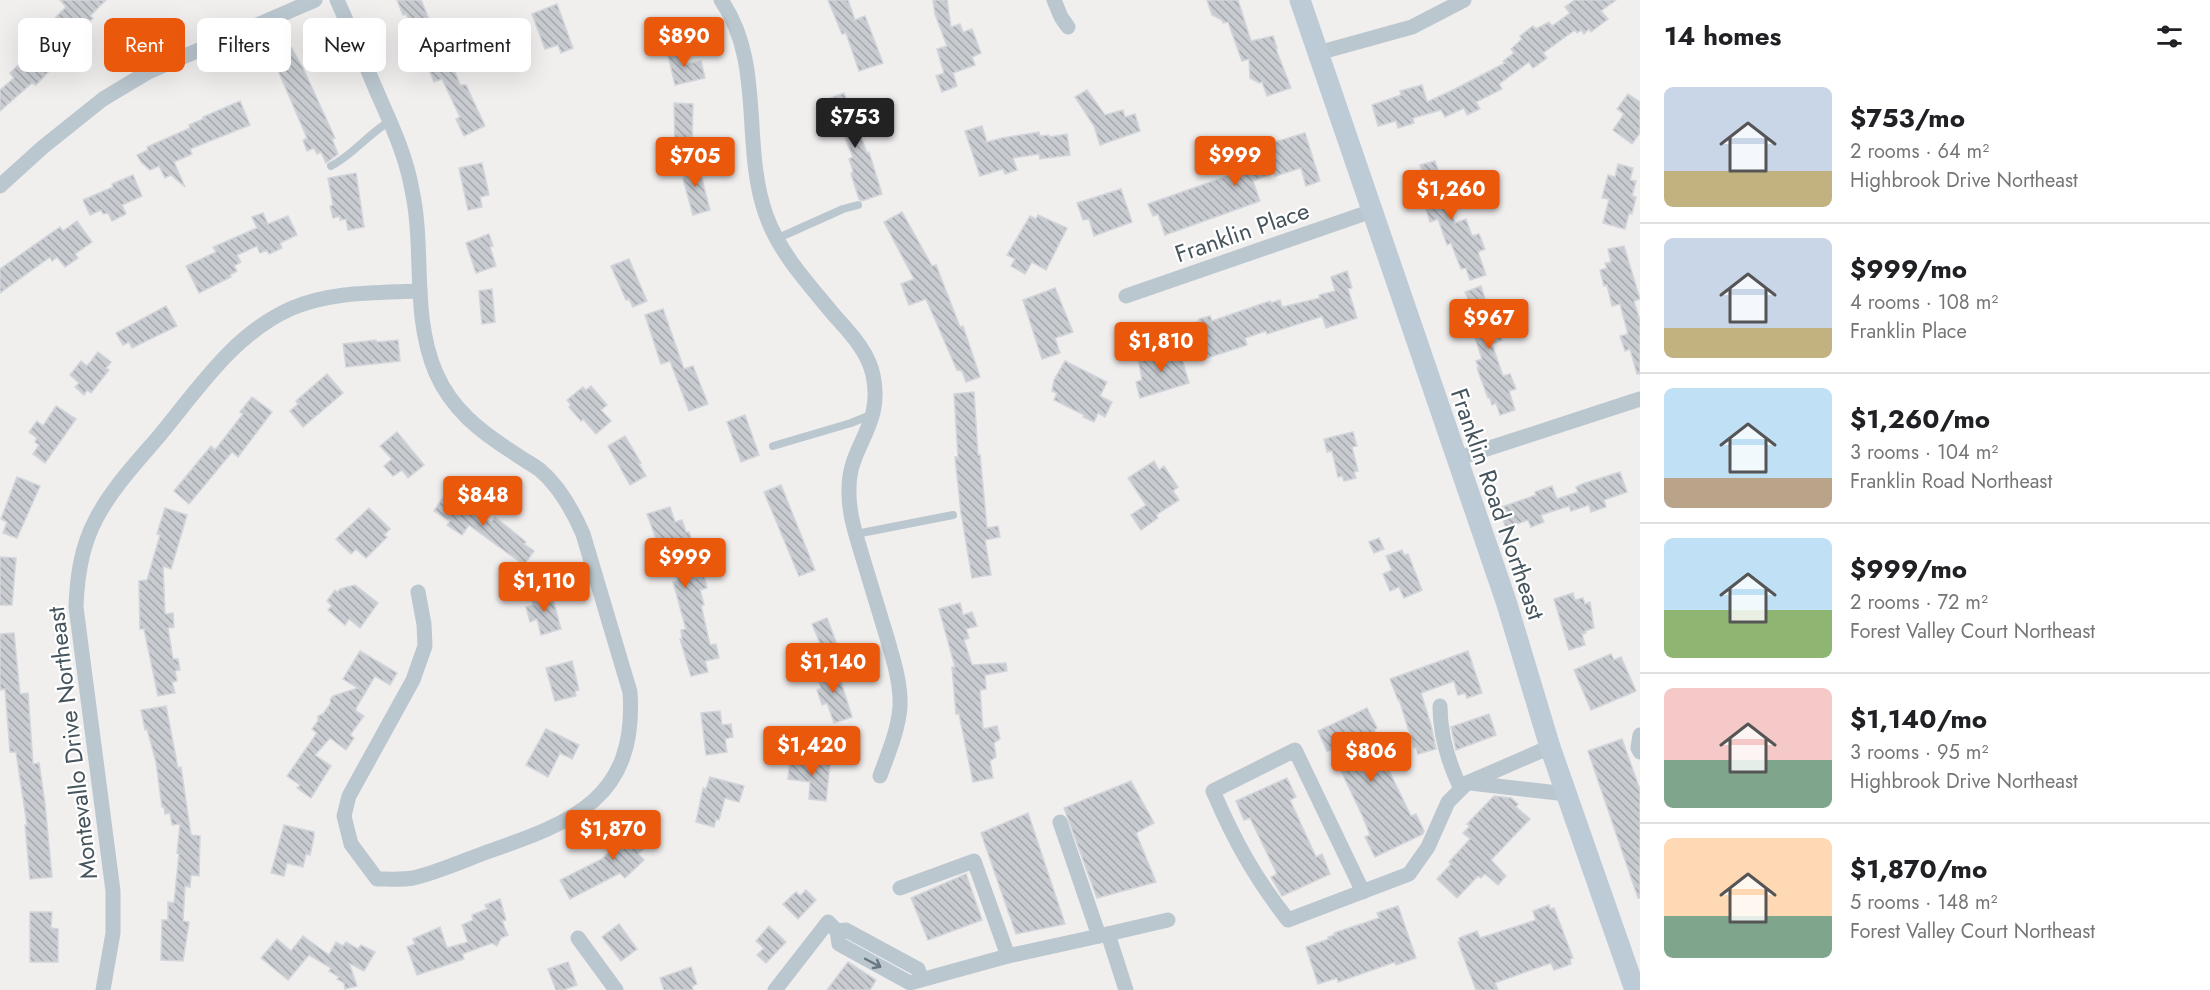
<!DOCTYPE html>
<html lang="en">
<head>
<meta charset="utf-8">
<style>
	body { margin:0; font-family:Jost,sans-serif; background:#f6f6f6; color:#202124; height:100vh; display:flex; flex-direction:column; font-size:22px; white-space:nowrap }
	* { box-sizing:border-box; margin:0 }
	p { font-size:20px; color:#757577 }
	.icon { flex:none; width:33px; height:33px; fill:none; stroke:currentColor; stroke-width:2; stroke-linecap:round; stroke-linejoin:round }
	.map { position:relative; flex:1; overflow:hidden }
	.panel { display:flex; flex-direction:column; background:#fff; width:570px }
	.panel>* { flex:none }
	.hud { position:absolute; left:18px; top:18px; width:570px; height:54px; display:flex; gap:12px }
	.price { position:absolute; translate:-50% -51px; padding:0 14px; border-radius:6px; background:#ea580c; color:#fff; font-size:20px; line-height:39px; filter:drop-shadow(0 2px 3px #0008) }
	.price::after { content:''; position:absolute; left:50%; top:36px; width:18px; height:14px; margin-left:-9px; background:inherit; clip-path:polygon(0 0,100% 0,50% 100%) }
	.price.active { background:#222; color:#fff }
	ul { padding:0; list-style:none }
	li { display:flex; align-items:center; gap:18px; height:150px; padding:0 24px }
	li+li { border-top:2px solid #e0e0e0 }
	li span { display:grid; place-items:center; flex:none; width:168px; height:120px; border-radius:9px; color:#555 }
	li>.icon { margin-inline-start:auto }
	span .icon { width:72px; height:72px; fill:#fffc; stroke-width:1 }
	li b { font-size:26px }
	h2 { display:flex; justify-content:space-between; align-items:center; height:72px; padding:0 24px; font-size:26px }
	.chip { padding:0 21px; border-radius:9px; background:#fff; box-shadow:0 6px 24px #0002; font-size:21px; line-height:54px }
	.chip.active { background:#ea580c; color:#fff }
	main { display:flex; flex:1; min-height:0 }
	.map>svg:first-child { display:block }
	.building { fill:url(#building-back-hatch); stroke:#d2d5da; stroke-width:1.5 }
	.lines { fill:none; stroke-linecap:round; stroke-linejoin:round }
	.lane { stroke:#bbc7cf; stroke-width:8 }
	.street { stroke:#bbc7cf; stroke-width:15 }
	.secondary { stroke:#bdcbd7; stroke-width:21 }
	.oneway { stroke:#68767f }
	.labels { text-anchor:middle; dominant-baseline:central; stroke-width:4.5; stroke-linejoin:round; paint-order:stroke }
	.street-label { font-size:24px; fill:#45545d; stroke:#fff }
</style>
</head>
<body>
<main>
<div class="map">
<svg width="1640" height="990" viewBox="0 0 1640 990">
	<defs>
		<pattern id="building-back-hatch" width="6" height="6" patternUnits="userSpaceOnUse" patternTransform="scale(1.5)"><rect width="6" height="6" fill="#c8ccd1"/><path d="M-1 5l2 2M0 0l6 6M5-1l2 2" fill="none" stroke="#a4a8ad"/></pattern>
	</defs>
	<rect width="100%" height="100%" fill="#f1eeee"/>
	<g class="building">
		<polygon points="60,0 106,0 90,16 93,18 83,28 80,25 68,34 54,19 66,7"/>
		<polygon points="397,0 421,0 431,24 436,22 460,85 466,85 485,126 464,136 456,119 460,117 442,79 434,82 406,14 403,15"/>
		<polygon points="828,0 848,0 855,20 865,16 883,63 859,71 846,33 842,34"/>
		<polygon points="933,0 947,0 951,27 960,24 963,32 972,29 981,53 972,57 975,65 953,73 957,86 942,92 936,76 944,73 937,49 947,46 935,14"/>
		<polygon points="1207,0 1238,0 1251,41 1273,36 1277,48 1276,49 1291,88 1267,96 1262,82 1259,83 1250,78 1249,59 1242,61 1228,22 1223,23 1222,20 1212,15"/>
		<polygon points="1575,0 1616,0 1601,11 1608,19 1591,32 1589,29 1584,34 1581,30 1577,33 1575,30 1543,53 1547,58 1533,68 1529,62 1499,84 1502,89 1476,102 1480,109 1467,115 1464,108 1445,117 1441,110 1413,118 1414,123 1398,128 1396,121 1378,126 1372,105 1401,95 1400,91 1422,85 1427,102 1455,89 1505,63 1503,61 1514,53 1511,49 1522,39 1520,36 1533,26 1536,29 1549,22 1552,26 1570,13 1565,7"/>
		<polygon points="557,4 573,48 561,53 558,45 545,49 532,14"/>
		<polygon points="50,42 63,56 36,85 32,83 0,111 0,90 14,78 10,73 37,47 41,51"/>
		<polygon points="288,42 303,68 335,138 332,139 338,154 326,163 321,152 317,154 314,148 307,151 303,140 307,138 274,61 276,60 271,49"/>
		<polygon points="683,47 687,64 701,61 705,78 675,85 667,51"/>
		<polygon points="1087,90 1105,115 1123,110 1125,117 1135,114 1140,131 1100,145 1094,126 1075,97"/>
		<polygon points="844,93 867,153 869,152 882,194 862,201 859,199 851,174 853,171 849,159 853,157 837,118 831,121 823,101"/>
		<polygon points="1628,94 1640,102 1640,133 1632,144 1613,130 1624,114 1617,109"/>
		<polygon points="240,101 250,125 190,149 192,154 174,162 185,187 171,175 165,178 159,166 150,170 141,162 137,155 148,150 147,147 190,128 189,125 203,119 203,117"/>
		<polygon points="674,103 693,104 692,144 675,144"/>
		<polygon points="982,126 987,142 1002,138 1039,132 1040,136 1049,135 1049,137 1067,134 1070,155 1040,159 1039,154 1013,158 1017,170 1005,174 1003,169 980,176 965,131"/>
		<polygon points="1305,133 1320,181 1306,186 1301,168 1275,176 1274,173 1253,181 1260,201 1165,235 1158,214 1153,216 1148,204 1270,161 1265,145"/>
		<polygon points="697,160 710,210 693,215 683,179 686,175 683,164"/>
		<polygon points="1435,161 1439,173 1445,171 1452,194 1447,196 1455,223 1466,219 1472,236 1479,234 1485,249 1478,252 1486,275 1470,280 1466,268 1461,269 1451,243 1447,245 1438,219 1430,222 1422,196 1426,195 1421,178 1424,177 1420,165"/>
		<polygon points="482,163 489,195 480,197 482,207 468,210 459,168"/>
		<polygon points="1618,164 1633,168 1630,180 1636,181 1632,196 1636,197 1632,214 1629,213 1625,229 1603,223 1609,199 1602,198 1608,175 1615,177"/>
		<polygon points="356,173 364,227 348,230 346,219 340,220 340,216 333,218 330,206 333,205 328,178"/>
		<polygon points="133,175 142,196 122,205 126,214 112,221 108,213 103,214 101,210 90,215 83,200 113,187 112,184"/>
		<polygon points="1121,189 1132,222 1094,236 1089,219 1083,220 1077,203"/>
		<polygon points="902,212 932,266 936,265 960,327 963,326 980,377 966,382 962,371 957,370 926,299 909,305 901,284 914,279 884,222"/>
		<polygon points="263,213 268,224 288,216 297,235 280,243 282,248 269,254 267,250 260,253 257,246 237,255 241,262 234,266 237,271 230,275 231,277 199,293 186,266 216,252 213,247 257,228 252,217"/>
		<polygon points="1038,215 1067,228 1046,270 1032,262 1025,274 1011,266 1015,259 1007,255 1030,216 1036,219"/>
		<polygon points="77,221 92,242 75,254 78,258 65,267 57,257 52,261 50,257 0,293 0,269 60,227 63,231"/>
		<polygon points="489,234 493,246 490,247 496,266 476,273 466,243"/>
		<polygon points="1624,246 1640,299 1634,301 1640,321 1640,374 1637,374 1630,349 1625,351 1620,336 1628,334 1620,304 1612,306 1607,285 1604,286 1600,270 1607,268 1605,263 1611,262 1608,249"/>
		<polygon points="629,259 647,301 633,307 629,299 626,300 611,266"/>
		<polygon points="1347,271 1352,288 1348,289 1357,318 1326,328 1322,316 1320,317 1267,334 1266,331 1245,338 1247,345 1207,358 1195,323 1199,321 1199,319 1210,316 1212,321 1270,301 1271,303 1280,300 1282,307 1320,298 1319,295 1335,291 1331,277"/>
		<polygon points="1481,286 1487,305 1494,302 1500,317 1494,319 1502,340 1492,344 1503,376 1510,374 1516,389 1509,391 1515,410 1500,415 1496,403 1492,405 1490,398 1488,398 1477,368 1479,368 1476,361 1482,359 1474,335 1471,336 1465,320 1469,319 1466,305 1470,304 1465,292"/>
		<polygon points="1055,288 1073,332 1055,338 1060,353 1042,359 1023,300"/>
		<polygon points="492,289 495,322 482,324 479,291"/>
		<polygon points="166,306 177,326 132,348 129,342 123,345 116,333"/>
		<polygon points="663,309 684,369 693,366 708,404 689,411 670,361 661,364 645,315"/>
		<polygon points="376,340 377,342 398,340 400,361 346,367 343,344"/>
		<polygon points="1179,349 1189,383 1140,398 1136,382 1142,380 1138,358 1154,353 1155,356"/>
		<polygon points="98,352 111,362 106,368 109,370 91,393 87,390 84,395 75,387 79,383 70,375 81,361 87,366"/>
		<polygon points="1065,361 1107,382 1100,396 1112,402 1105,417 1098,413 1094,422 1083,417 1084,415 1054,400 1057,393 1052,391 1054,380"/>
		<polygon points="327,374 343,393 303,427 290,411 298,404 296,401"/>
		<polygon points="591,386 607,405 601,410 611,421 596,434 583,419 581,421 569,407 571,405 567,400 583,387 586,390"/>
		<polygon points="974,392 978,455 980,455 987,528 998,526 1000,537 985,540 991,575 972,578 961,513 955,457 958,457 954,394"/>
		<polygon points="252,397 272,412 238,457 232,452 189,504 174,491 211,446 215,450 243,414 240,412"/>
		<polygon points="56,406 76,419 45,463 33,454 39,445 35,442 37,438 29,432 37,421 43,426"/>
		<polygon points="745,415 759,455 741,462 727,422"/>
		<polygon points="397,432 424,465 408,478 402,470 393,476 384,466 392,459 380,446"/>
		<polygon points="1353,432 1357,446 1352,447 1358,471 1354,472 1356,478 1344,481 1342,476 1338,477 1332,451 1327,452 1324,439"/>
		<polygon points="625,436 641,463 639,464 646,476 630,485 608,446"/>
		<polygon points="1154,461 1159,470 1164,466 1178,487 1173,491 1179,500 1156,515 1158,518 1141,530 1131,515 1146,505 1128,478"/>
		<polygon points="1620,472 1627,492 1604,500 1606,507 1591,512 1589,505 1571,511 1569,506 1541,515 1544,522 1531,527 1528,520 1506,528 1499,508 1536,495 1535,492 1552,486 1557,499 1578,492 1576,487 1582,484"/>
		<polygon points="17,477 40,486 17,538 3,533 7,522 1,519"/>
		<polygon points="781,485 815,570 799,576 764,492"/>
		<polygon points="447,491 464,502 462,504 491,523 495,517 526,542 524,544 534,551 524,565 469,525 462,535 447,525 450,521 434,511"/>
		<polygon points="670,507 675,522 682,520 686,532 689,532 694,547 687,550 695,578 704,576 707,588 700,590 704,605 701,605 710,645 716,644 719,658 705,661 708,672 691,676 680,639 682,639 681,630 686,629 673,582 678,581 672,558 664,561 647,514"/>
		<polygon points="165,508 187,515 171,569 163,566 165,614 173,613 174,627 168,628 173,659 178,659 180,670 175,671 177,681 172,682 175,693 158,696 144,629 140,629 139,581 147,580 160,535 157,534"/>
		<polygon points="369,508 390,529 384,535 387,537 366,558 356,549 351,554 336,539"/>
		<polygon points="1379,538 1384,549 1374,553 1369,542"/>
		<polygon points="1402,550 1404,555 1408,554 1422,590 1404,598 1399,587 1390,591 1383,574 1392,570 1386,556"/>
		<polygon points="0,557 16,558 12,605 0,605"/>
		<polygon points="355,585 378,603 360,628 349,619 345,625 328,610 332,606 327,601 335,590 338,592 340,589"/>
		<polygon points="551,592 561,629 541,635 537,619 530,622 526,607 533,605 531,598"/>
		<polygon points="1573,593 1575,600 1583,598 1585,604 1590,602 1594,628 1585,631 1586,633 1582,634 1585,645 1569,650 1554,599"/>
		<polygon points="960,603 963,615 972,612 977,626 966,629 969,638 964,640 972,665 1006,663 1007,671 985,675 986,689 980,690 983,729 997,726 1000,739 994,743 996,757 990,761 993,778 973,782 959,714 956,714 952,667 955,667 939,609"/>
		<polygon points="827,618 838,647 824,653 812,624"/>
		<polygon points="14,633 20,694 28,693 33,764 39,763 45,804 52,877 30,879 25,825 27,825 16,752 10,752 5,689 0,690 0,634"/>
		<polygon points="360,651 397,673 390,685 375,676 356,708 356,711 364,716 350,735 354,738 346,750 330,738 315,755 331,766 311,798 297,788 300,785 287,776 317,733 312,729 318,721 318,716 323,714 331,703 330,700 333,696 358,688 343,679"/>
		<polygon points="1468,651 1482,693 1467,698 1465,693 1458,695 1454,681 1421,693 1431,725 1436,749 1418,754 1416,747 1414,748 1399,699 1398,700 1390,679"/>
		<polygon points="1611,654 1614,660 1621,657 1636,691 1591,710 1574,670"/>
		<polygon points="572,661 579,690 575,691 576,696 555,701 546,668"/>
		<polygon points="836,666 852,717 834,723 827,703 822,705 817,690 821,688 816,673"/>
		<polygon points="166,706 178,768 181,767 191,835 200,836 199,876 191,875 190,887 185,886 183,921 189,922 183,961 161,960 162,920 168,920 168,902 174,903 179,854 177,853 180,824 172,825 170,813 165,814 164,807 162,807 156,762 147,729 145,730 141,710"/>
		<polygon points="1367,708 1377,728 1374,730 1376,734 1373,736 1379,750 1411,816 1416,814 1424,831 1423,834 1375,857 1365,837 1370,835 1362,815 1331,750 1327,751 1318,731"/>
		<polygon points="720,711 722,725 731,724 733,737 725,739 727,752 706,755 701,713"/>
		<polygon points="1489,714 1496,735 1456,750 1451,727"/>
		<polygon points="546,729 579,745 572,759 560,753 548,777 526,765"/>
		<polygon points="1622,739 1640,790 1640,898 1638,898 1588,751"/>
		<polygon points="790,759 830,763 826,801 809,799 810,782 788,779"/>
		<polygon points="710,777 744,786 739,802 725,798 719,820 716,819 714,827 696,822 703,788 706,789"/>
		<polygon points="1287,778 1296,797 1290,800 1316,857 1322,854 1330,874 1282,896 1271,877 1277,874 1250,818 1244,820 1236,801"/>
		<polygon points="1131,781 1154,823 1136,833 1156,882 1097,898 1064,808"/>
		<polygon points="1494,796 1511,798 1518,804 1516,807 1530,819 1491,860 1506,876 1498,885 1485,874 1481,878 1478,876 1457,898 1437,879 1451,864 1449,862 1470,839 1463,833 1470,826 1467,824"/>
		<polygon points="1028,813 1065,924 1016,934 981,833"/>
		<polygon points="645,818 660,834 638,854 644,860 625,878 620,873 570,899 560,880 602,859"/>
		<polygon points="284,825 314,832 314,837 310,855 306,854 303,867 287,863 284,876 271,873"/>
		<polygon points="966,874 982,920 928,940 911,898"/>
		<polygon points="806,890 816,900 798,919 783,904 796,892 800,896"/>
		<polygon points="500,899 506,920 502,921 508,935 501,938 497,946 492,943 462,954 464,959 417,975 407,947 415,944 413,939 440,927 447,948 468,942 462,925 473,920 472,915 487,909 485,905"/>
		<polygon points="1549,905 1550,909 1554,908 1573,958 1570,959 1571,964 1554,970 1551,963 1528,971 1495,983 1498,990 1476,990 1458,942 1460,942 1459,938 1477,931 1480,938 1536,920 1533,911"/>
		<polygon points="1398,906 1416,958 1396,965 1395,962 1338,982 1337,978 1318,984 1306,947 1329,939 1328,937 1335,935 1334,933 1379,918 1377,913"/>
		<polygon points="30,912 52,912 51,928 58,929 58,962 30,962"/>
		<polygon points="619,924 637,949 621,961 602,937"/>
		<polygon points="769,926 786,942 766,963 757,955 764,948 756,941"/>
		<polygon points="303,936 329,955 336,942 343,946 346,942 358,949 361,945 375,952 364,971 349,963 357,986 345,989 344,983 337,979 339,977 329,971 331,968 309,955 288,980 261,958 277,939 291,951"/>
		<polygon points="568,962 577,985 563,990 556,990 548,969"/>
		<polygon points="848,962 876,980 870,990 827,990"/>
		<polygon points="691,967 697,984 692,986 693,990 664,990 660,978"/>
	</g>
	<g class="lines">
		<g class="lane">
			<path d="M331,166c22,-11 37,-32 59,-45"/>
			<polyline points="776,239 843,209 858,205"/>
			<polyline points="773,446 851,423 873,414"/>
			<polyline points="856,534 953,515"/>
		</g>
		<g class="street">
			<path d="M337,0c14,31 27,61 40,92 14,32 29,63 35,98 13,60 -1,125 24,183 16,37 45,59 78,80 8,6 18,11 26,17 20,17 33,41 43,64l47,158c7,106 -56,130 -143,160 -22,8 -51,21 -74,26 -11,2 -25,1 -36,1l-26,-35 -7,-28 5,-20 64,-116 12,-34 -1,-22 -6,-32"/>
			<path d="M721,0c44,63 20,145 45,215 14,39 42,68 68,100 16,18 34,36 39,60 11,51 -24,70 -24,113 -1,26 8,50 15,74 8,26 16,52 24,79 6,21 13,43 12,66 -2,24 -12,47 -20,69"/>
			<polyline points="1054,0 1061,17 1068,27"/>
			<polyline points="1318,53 1412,27 1464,0"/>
			<polyline points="0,186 43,147 103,99 148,72 315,0"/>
			<polyline points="1126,296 1372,211"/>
			<polyline points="1456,459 1640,399"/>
			<path d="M1440,706c0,30 8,56 21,83"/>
			<polyline points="1640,735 1638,748 1640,752"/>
			<polyline points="1470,783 1567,794"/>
			<path d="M1363,892l-68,-142 -82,41c21,49 42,87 75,129l121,-46 19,-27 20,-45 19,-19 83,-36"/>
			<polyline points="837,931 846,930 918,969 921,979"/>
			<polyline points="1108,934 1126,990"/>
			<polyline points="1099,936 1168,920"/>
			<polyline points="578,938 616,990"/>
			<polyline points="1008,956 1099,936 1060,822"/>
			<path d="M103,990l10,-57v-42l-37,-284c1,-30 5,-60 20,-88 16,-31 41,-57 64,-84 38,-46 73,-100 130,-126 40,-18 87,-16 130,-18"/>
			<polyline points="775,990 828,922 837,931 839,944 910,983 1008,956 974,861 900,888"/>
		</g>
		<polyline class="secondary" points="1300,0 1506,601 1550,747 1635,990"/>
	</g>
	<defs><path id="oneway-shaft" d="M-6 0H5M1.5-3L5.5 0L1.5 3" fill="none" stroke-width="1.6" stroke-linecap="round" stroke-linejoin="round" transform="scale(1.5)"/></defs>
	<use class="oneway" href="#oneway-shaft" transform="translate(873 963) rotate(28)"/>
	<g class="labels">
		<g class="street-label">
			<text transform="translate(1242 232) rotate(-19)">Franklin Place</text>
			<text transform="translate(1498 504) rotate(71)">Franklin Road Northeast</text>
			<text transform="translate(72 743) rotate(-97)">Montevallo Drive Northeast</text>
		</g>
	</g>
</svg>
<b class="price" style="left:684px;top:68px">$890</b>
<b class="price active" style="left:855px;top:149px">$753</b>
<b class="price" style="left:1235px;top:187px">$999</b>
<b class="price" style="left:695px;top:188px">$705</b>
<b class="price" style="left:1451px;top:221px">$1,260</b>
<b class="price" style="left:1489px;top:350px">$967</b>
<b class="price" style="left:1161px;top:373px">$1,810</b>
<b class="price" style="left:483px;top:527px">$848</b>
<b class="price" style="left:685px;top:589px">$999</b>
<b class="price" style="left:544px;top:613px">$1,110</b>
<b class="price" style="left:833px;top:694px">$1,140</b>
<b class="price" style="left:812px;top:777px">$1,420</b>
<b class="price" style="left:1371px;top:783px">$806</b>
<b class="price" style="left:613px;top:861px">$1,870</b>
<div class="hud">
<a class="chip">Buy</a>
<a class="chip active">Rent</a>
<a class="chip">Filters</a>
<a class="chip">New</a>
<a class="chip">Apartment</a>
</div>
</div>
<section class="panel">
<h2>14 homes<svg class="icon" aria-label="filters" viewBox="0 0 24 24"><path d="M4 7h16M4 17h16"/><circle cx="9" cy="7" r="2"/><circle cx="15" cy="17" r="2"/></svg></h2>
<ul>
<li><span style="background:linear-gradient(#c9d6e8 70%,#c2b280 0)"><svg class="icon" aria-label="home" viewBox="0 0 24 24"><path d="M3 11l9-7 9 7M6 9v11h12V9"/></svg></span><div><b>$753/mo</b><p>2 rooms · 64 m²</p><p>Highbrook Drive Northeast</p></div></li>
<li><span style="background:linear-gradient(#c9d6e8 75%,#c2b280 0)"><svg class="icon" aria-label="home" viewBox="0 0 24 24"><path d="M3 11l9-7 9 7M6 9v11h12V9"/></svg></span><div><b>$999/mo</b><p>4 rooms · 108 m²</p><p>Franklin Place</p></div></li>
<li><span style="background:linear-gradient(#bfe0f5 75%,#b9a48a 0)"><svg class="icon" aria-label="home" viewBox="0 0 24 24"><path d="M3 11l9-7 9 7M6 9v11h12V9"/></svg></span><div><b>$1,260/mo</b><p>3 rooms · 104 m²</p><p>Franklin Road Northeast</p></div></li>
<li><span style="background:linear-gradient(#bfe0f5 60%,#8fb573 0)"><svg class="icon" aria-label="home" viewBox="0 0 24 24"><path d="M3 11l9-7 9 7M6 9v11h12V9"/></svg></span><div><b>$999/mo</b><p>2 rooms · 72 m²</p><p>Forest Valley Court Northeast</p></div></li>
<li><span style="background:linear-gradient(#f6c9c9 60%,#7fa58c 0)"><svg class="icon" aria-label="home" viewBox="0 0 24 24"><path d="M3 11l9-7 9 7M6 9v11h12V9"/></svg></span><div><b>$1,140/mo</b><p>3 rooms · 95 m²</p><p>Highbrook Drive Northeast</p></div></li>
<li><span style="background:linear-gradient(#ffd9b3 65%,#7fa58c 0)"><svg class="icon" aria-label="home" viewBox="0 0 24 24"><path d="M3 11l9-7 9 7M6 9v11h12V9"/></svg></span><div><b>$1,870/mo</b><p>5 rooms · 148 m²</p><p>Forest Valley Court Northeast</p></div></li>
</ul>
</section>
</main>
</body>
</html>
